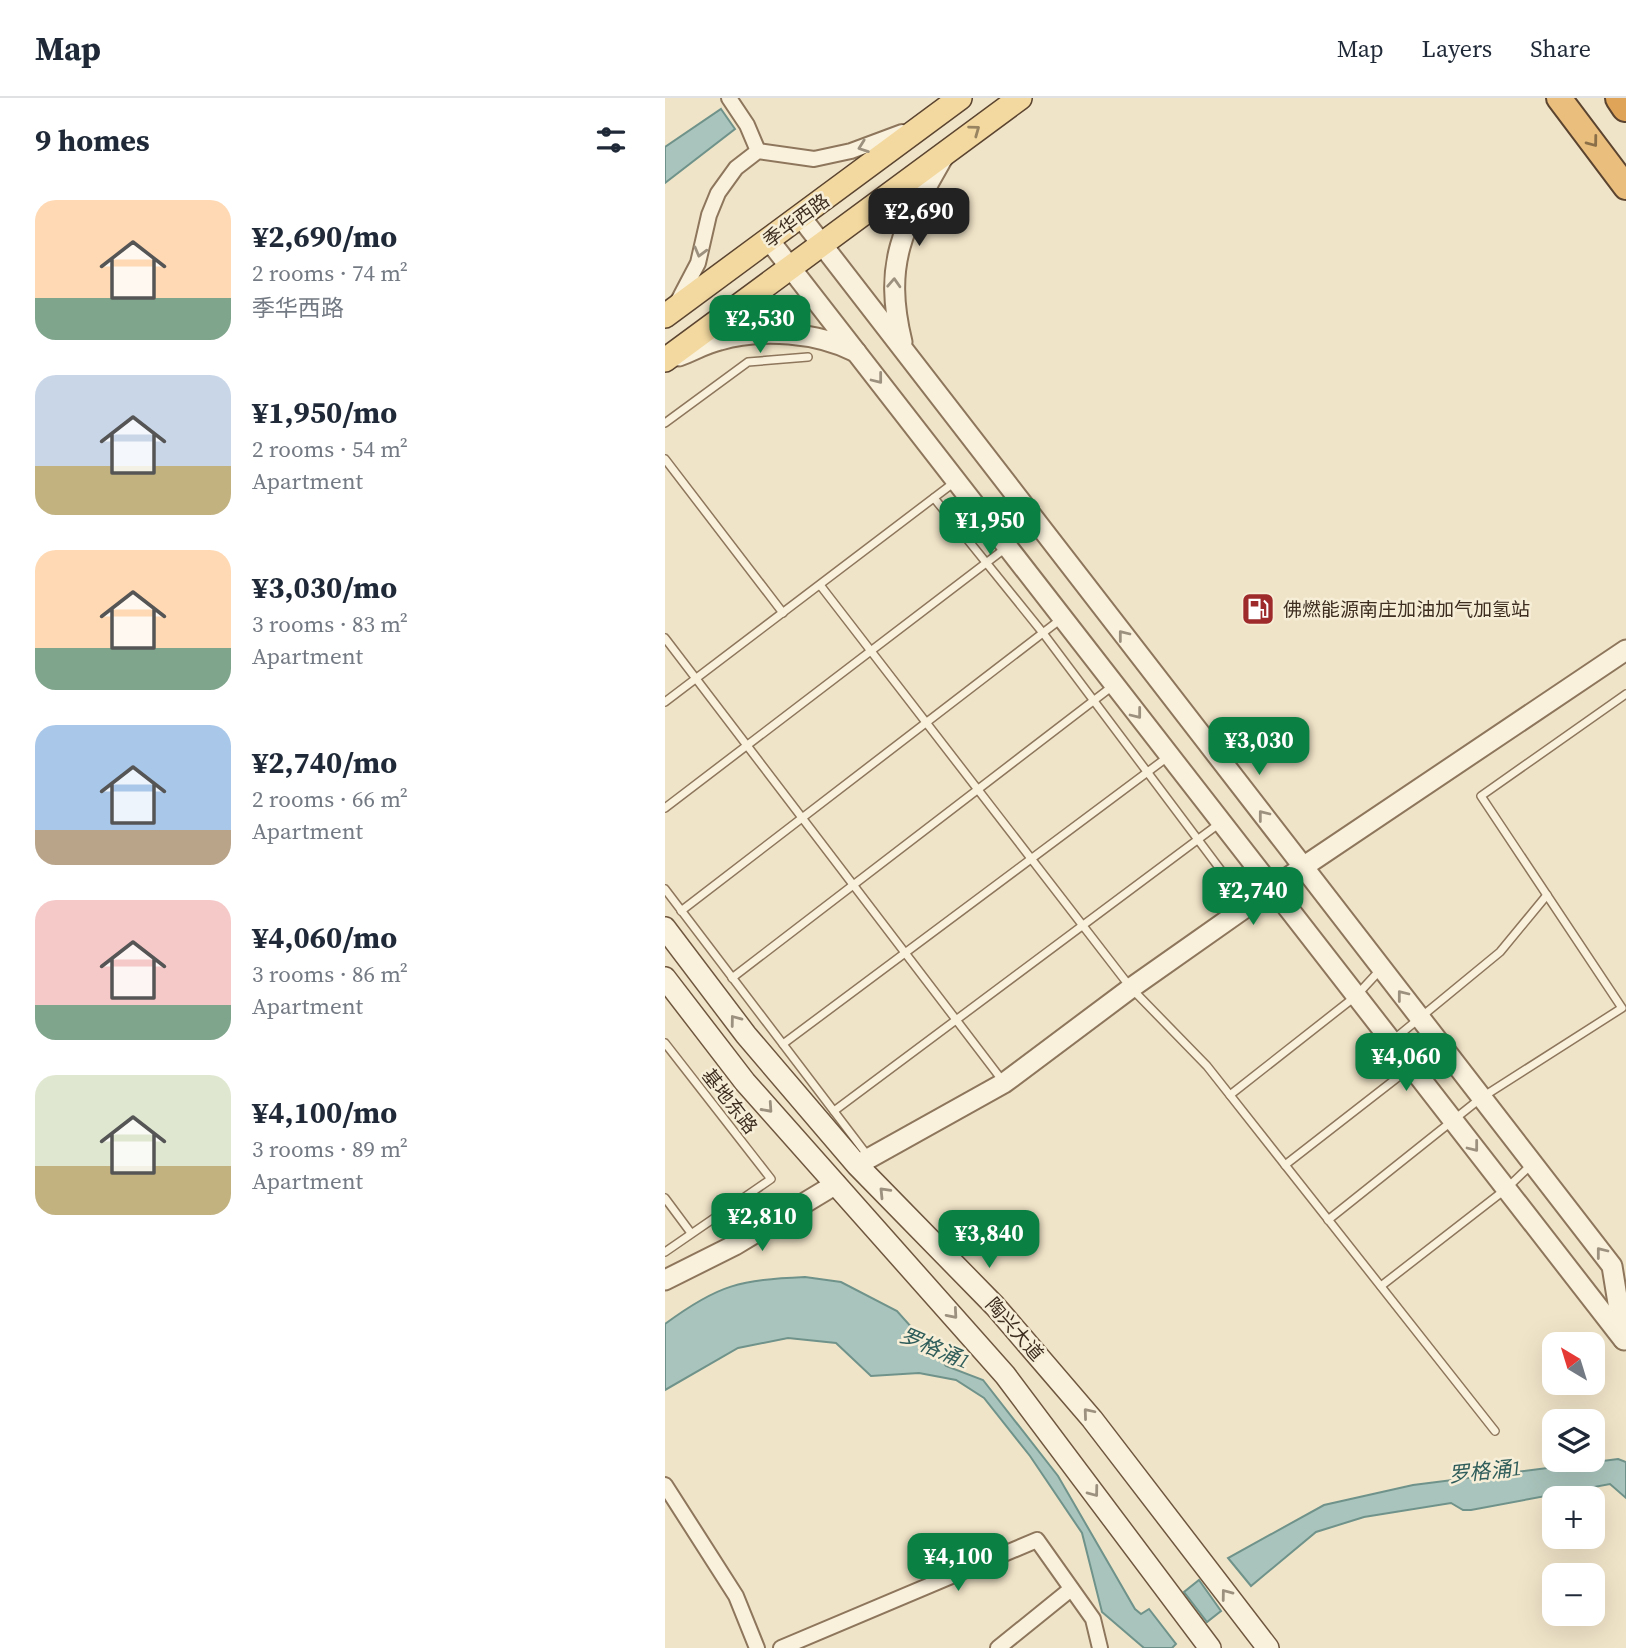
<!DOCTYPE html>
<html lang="en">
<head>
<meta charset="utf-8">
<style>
	body { margin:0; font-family:"Source Serif 4","Noto Sans SC",serif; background:#f2f2f3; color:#1f2937; height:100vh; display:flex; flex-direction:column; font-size:26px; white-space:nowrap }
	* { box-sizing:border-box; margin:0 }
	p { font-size:23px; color:#747a83 }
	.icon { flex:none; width:38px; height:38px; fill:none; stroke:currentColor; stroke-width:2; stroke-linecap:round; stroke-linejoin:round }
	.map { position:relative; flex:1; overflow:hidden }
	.panel { display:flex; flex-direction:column; background:#fff; width:665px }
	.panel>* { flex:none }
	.needle { width:46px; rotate:322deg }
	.tools { position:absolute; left:877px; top:1234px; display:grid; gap:14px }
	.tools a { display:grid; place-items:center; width:63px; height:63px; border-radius:14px; background:#fff; box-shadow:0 7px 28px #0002; font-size:35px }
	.price { position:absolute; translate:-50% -60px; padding:0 16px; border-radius:14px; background:#0b8043; color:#fff; font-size:23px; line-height:46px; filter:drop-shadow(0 2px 4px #0008) }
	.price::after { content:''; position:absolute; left:50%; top:42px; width:21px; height:16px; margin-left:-10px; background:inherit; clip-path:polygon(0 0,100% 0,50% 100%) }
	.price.on { background:#222; color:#fff }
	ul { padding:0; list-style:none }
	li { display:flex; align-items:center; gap:21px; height:175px; padding:0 35px }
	li span { display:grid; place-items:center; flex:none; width:196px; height:140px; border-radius:21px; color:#555 }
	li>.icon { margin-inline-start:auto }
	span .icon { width:84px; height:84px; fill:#fffc; stroke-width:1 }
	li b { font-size:30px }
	h2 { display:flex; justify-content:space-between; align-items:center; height:84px; padding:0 35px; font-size:30px }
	header { display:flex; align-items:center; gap:42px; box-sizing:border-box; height:98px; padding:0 35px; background:#fff; border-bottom:2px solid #e0e1e3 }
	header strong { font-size:33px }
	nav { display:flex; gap:38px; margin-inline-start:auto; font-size:24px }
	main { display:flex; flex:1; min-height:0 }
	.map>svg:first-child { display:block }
	.water { fill:#a9c4bc; stroke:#6f938a; stroke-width:2 }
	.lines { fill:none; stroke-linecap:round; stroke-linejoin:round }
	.service-casing { stroke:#8d765c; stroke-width:10 }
	.minor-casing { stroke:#8d765c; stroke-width:18 }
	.tertiary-casing { stroke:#8d765c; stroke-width:23 }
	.secondary-casing { stroke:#6f573f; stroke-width:24 }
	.primary-casing { stroke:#5b4430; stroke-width:26 }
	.trunk-casing { stroke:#5b4430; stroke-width:28 }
	.motorway-casing { stroke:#5b4430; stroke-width:32 }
	.service { stroke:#faf1dc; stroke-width:7 }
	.minor { stroke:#faf1dc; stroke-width:14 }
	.tertiary { stroke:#faf1dc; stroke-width:19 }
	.secondary { stroke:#faf1dc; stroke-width:21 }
	.primary { stroke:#f3d9a0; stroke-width:23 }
	.trunk { stroke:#eabe7c; stroke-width:24 }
	.motorway { stroke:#e0a458; stroke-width:28 }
	.oneway { stroke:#988460 }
	.oneway2 { stroke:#8b6f49 }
	.oneway3 { stroke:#9c907e }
	.labels { text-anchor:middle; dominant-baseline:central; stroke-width:5; stroke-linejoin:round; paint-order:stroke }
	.street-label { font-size:19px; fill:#3d2e20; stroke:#f7eed8 }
	.poi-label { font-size:19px; fill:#3d2e20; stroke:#f7eed8; text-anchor:start }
	.water-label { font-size:21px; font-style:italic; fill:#2f5d5a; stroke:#f7eed8 }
</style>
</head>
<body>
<header>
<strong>Map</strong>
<nav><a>Map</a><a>Layers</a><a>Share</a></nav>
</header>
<main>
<section class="panel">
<h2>9 homes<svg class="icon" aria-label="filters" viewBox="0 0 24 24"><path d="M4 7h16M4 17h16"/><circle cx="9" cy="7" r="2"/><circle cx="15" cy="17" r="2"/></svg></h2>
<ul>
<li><span style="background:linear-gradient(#ffd9b3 70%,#7fa58c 0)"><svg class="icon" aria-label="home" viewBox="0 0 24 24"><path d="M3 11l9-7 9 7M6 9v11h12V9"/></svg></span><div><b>¥2,690/mo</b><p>2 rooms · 74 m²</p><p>季华西路</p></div></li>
<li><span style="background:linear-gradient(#c9d6e8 65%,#c2b280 0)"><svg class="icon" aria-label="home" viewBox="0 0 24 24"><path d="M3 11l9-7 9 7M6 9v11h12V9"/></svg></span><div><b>¥1,950/mo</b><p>2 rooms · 54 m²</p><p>Apartment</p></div></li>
<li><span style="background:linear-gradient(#ffd9b3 70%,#7fa58c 0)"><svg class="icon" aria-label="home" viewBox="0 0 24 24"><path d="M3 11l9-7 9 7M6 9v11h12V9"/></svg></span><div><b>¥3,030/mo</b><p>3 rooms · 83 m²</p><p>Apartment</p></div></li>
<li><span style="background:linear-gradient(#a9c7e8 75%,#b9a48a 0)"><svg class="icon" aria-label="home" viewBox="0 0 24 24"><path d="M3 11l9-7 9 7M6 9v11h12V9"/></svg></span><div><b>¥2,740/mo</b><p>2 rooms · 66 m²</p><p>Apartment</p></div></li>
<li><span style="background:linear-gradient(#f6c9c9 75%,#7fa58c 0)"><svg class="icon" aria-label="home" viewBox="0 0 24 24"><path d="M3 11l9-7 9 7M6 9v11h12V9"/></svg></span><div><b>¥4,060/mo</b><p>3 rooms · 86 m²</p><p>Apartment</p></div></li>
<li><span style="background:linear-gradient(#dfe7d0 65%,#c2b280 0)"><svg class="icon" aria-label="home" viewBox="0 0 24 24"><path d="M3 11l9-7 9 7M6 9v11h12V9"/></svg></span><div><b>¥4,100/mo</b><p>3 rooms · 89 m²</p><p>Apartment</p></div></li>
</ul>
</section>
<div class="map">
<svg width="961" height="1550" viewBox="0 0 961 1550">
	<rect width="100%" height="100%" fill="#f0e4c8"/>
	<g class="water">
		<polygon points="56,11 70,31 0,85 0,49"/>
		<path d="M140,1179l36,5 56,29 49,55 37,14 75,96 77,133 6,5 8,-5 27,35 -4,4h-28l-42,-36 -20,-79 -52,-77 -46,-58 -28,-18 -37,-7 -48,3 -35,-33 -48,-5 -50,10 -73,42v-66c54,-40 75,-44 140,-47z"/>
		<polygon points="953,1361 961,1364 961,1400 945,1386 806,1412 798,1412 786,1405 699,1419 651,1434 586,1488 563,1460 659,1407 748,1387"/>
		<polygon points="534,1482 556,1513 542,1524 519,1494"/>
	</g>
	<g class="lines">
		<defs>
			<g id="service">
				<polyline points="0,325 83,264 143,259"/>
				<polyline points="0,361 118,515"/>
				<polyline points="269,400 378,535 582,807"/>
				<polyline points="155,487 466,890 542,968 830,1333"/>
				<polyline points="0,540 337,982"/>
				<polyline points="0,604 291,383"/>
				<polyline points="0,710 342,449"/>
				<polyline points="0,791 203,1058"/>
				<polyline points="16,813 396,521"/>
				<polyline points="67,880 449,587"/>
				<polyline points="728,942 835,854 882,797"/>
				<polyline points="0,945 106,1081 0,1154"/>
				<polyline points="118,946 504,658"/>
				<polyline points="565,997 691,898 716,871"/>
				<polyline points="169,1013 555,725"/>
				<polyline points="620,1067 746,969 771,943"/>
				<polyline points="0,1100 26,1135"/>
				<polyline points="663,1122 816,1000 957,910 816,698 961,596"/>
				<polyline points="716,1188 841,1091 867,1066"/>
			</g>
			<g id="minor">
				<polyline points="64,0 82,27 93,53"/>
				<polyline points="12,205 33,165 44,117 53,95 71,70 93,53 149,61 186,53 237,34"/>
				<polyline points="0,1387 71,1498 92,1550"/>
				<polyline points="116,1550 372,1442 428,1521 435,1550"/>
				<polyline points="333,1550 406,1491"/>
			</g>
			<g id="tertiary">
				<polyline points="135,118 947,1168 959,1242"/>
				<polyline points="104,142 958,1241"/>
				<path d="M237,244c-20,-82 3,-118 43,-188"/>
				<path d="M14,258c14,-5 27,-13 41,-16 42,-12 97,-8 136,12"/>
				<polyline points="192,1067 339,985 466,890 638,769 961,552"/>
				<polyline points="0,1182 70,1147 171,1086"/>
			</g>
			<g id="secondary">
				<polyline points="0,830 81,937 192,1067 330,1208 427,1321 603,1550"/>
				<polyline points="0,880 80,984 340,1277 545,1550"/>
			</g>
			<g id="primary">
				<polyline points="0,218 295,0"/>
				<polyline points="0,262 355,0"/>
			</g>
			<polyline id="trunk" points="894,0 961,89"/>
			<polyline id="motorway" points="955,0 961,9"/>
		</defs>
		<use href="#service" class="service-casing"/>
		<use href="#minor" class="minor-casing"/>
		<use href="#tertiary" class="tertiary-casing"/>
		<use href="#secondary" class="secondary-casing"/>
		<use href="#primary" class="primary-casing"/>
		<use href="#trunk" class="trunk-casing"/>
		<use href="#motorway" class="motorway-casing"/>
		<use href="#service" class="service"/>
		<use href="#minor" class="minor"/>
		<use href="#tertiary" class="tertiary"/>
		<use href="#secondary" class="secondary"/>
		<use href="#primary" class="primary"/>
		<use href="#trunk" class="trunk"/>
		<use href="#motorway" class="motorway"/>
	</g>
	<defs><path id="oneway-chevron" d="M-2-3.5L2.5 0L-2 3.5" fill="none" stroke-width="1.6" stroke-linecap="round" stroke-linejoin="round" transform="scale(1.75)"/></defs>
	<use class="oneway" href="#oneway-chevron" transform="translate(310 32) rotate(-36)"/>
	<use class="oneway2" href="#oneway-chevron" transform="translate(928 44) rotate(53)"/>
	<g class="oneway3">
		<use href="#oneway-chevron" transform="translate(198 49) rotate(160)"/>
		<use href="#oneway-chevron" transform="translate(35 154) rotate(105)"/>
		<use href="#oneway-chevron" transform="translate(229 185) rotate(-87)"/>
		<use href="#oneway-chevron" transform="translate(213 281) rotate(52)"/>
		<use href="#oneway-chevron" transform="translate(458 537) rotate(-128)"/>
		<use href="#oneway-chevron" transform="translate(472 616) rotate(52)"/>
		<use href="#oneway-chevron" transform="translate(598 717) rotate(-128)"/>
		<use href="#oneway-chevron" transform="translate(737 897) rotate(-128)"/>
		<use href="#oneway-chevron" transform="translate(70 922) rotate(-127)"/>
		<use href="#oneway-chevron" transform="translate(103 1010) rotate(48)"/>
		<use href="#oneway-chevron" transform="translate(809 1049) rotate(52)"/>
		<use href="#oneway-chevron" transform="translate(219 1094) rotate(-134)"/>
		<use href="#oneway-chevron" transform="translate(936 1154) rotate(-128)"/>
		<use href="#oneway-chevron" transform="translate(288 1216) rotate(49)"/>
		<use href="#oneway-chevron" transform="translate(423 1315) rotate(-130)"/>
		<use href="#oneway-chevron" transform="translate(429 1394) rotate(53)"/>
		<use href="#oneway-chevron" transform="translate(561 1496) rotate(-127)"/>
	</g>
	<defs>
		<symbol id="fuel-square" viewBox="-11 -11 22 22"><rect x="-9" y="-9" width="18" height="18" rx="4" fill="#9e2a2b" stroke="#f7eed8"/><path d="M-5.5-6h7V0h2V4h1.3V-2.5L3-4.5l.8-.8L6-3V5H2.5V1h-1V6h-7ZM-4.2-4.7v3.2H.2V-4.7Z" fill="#fff"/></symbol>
	</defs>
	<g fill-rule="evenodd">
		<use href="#fuel-square" x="574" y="492" width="38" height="38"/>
	</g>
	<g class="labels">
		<g class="street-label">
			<text transform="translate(131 122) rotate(-36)">季华西路</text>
			<text transform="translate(65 1003) rotate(52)">基地东路</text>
			<text transform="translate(350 1231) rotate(49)">陶兴大道</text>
		</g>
		<g class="poi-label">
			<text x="618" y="511">佛燃能源南庄加油加气加氢站</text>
		</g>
		<g class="water-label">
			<text transform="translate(270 1250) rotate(23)">罗格涌1</text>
			<text transform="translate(820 1373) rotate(-6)">罗格涌1</text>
		</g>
	</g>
</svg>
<div class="tools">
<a><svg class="needle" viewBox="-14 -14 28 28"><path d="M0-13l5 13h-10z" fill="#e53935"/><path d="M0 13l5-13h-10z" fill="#747a83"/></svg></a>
<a><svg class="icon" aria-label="layers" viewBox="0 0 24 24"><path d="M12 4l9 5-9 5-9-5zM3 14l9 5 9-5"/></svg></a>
<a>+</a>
<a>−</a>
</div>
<b class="price on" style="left:254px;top:150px">¥2,690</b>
<b class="price" style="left:95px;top:257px">¥2,530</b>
<b class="price" style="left:325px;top:459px">¥1,950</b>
<b class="price" style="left:594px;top:679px">¥3,030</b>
<b class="price" style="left:588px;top:829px">¥2,740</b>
<b class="price" style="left:741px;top:995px">¥4,060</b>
<b class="price" style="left:97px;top:1155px">¥2,810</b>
<b class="price" style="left:324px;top:1172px">¥3,840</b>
<b class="price" style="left:293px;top:1495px">¥4,100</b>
</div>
</main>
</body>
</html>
